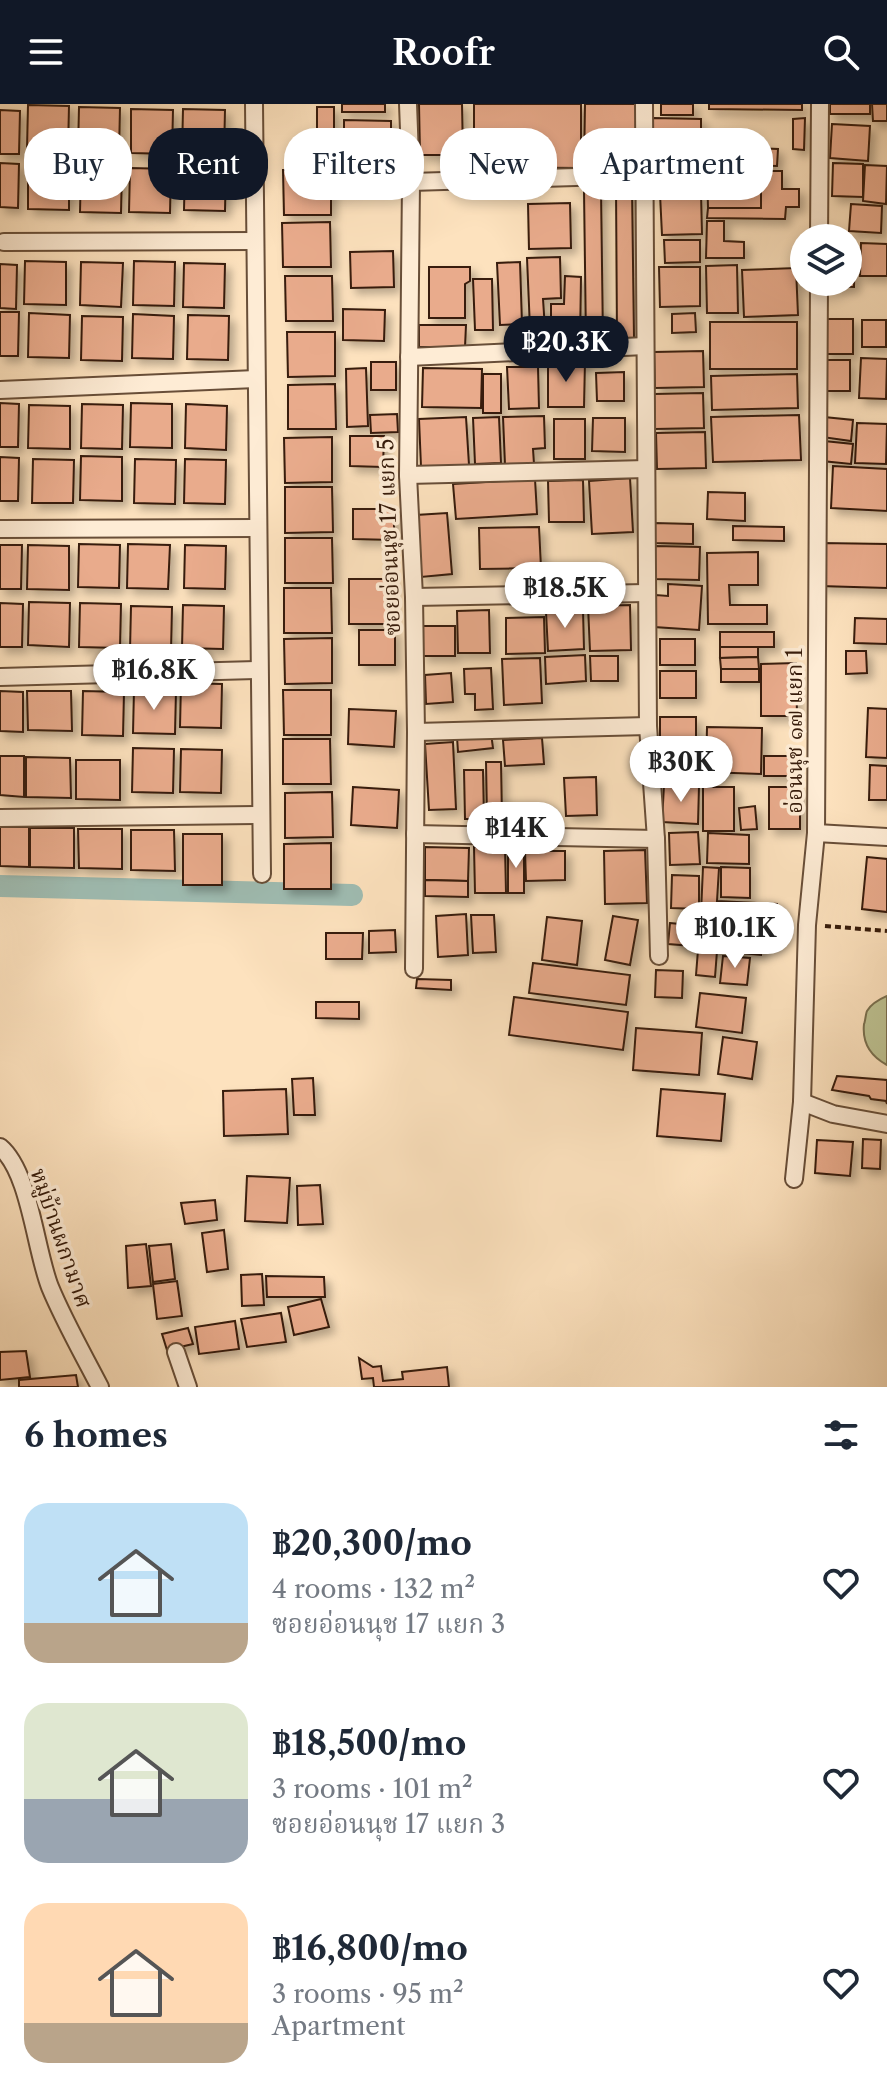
<!DOCTYPE html>
<html lang="en">
<head>
<meta charset="utf-8">
<style>
	body { margin:0; font-family:"Libre Caslon Text","Noto Serif Thai",serif; background:#f6f6f7; color:#1f2937; height:100vh; display:flex; flex-direction:column; font-size:30px; white-space:nowrap }
	* { box-sizing:border-box; margin:0 }
	p { font-size:26px; color:#747a83 }
	.icon { flex:none; width:44px; height:44px; fill:none; stroke:currentColor; stroke-width:2; stroke-linecap:round; stroke-linejoin:round }
	.map { position:relative; height:1283px; overflow:hidden }
	.side { display:flex; flex-direction:column; background:#fff; flex:1 }
	.side>* { flex:none }
	.top-card { position:absolute; left:24px; top:24px; width:840px; height:72px; display:flex; gap:16px }
	.tools { position:absolute; left:790px; top:120px; display:grid; gap:16px }
	.tools a { display:grid; place-items:center; width:72px; height:72px; border-radius:50%; background:#fff; box-shadow:0 4px 12px #0003; font-size:40px }
	.price { position:absolute; translate:-50% -68px; padding:0 18px; border-radius:28px; background:#fff; color:#222; font-size:26px; line-height:52px; filter:drop-shadow(0 2px 4px #0008) }
	.price::after { content:''; position:absolute; left:50%; top:48px; width:24px; height:18px; margin-left:-12px; background:inherit; clip-path:polygon(0 0,100% 0,50% 100%) }
	.price.active { background:#111827; color:#fff }
	ul { padding:0; list-style:none }
	li { display:flex; align-items:center; gap:24px; height:200px; padding:0 24px }
	li span { display:grid; place-items:center; flex:none; width:224px; height:160px; border-radius:24px; color:#555 }
	li>.icon { margin-inline-start:auto }
	span .icon { width:96px; height:96px; fill:#fffc; stroke-width:1 }
	li b { font-size:34px }
	h2 { display:flex; justify-content:space-between; align-items:center; height:96px; padding:0 24px; font-size:34px }
	.tag { padding:0 28px; border-radius:32px; background:#fff; box-shadow:0 4px 12px #0003; font-size:28px; line-height:72px }
	.tag.active { background:#111827; color:#fff }
	header { display:flex; justify-content:space-between; align-items:center; height:104px; padding:0 24px; background:#111827; color:#fff; font-size:36px; font-weight:600 }
	.map>svg:first-child { display:block }
	.green { fill:#bec393; stroke:#7a704f; stroke-width:2 }
	.lines { fill:none; stroke-linecap:round; stroke-linejoin:round }
	.canal { stroke:#9fbdb3; stroke-width:22 }
	.building { fill:#e9ab8c; stroke:#371c0b; stroke-width:2; filter:url(#shadow) }
	.street-casing { stroke:#684e38; stroke-width:20 }
	.path { stroke:#371c0b; stroke-width:4; stroke-dasharray:6 4; stroke-linecap:butt }
	.street { stroke:#feecd5; stroke-width:16 }
	.labels { text-anchor:middle; dominant-baseline:central; stroke-width:7; stroke-linejoin:round; paint-order:stroke }
	.street-label { font-size:22px; fill:#371c0b; stroke:#feecd5 }
</style>
</head>
<body>
<header><svg class="icon" aria-label="menu" viewBox="0 0 24 24"><path d="M4 6h16M4 12h16M4 18h16"/></svg>Roofr<svg class="icon" aria-label="search" viewBox="0 0 24 24"><circle cx="10" cy="10" r="6"/><path d="M15 15l6 6"/></svg></header>
<div class="map">
<svg width="887" height="1283" viewBox="0 0 887 1283">
	<defs>
		<filter id="shadow"><feDropShadow dx="5.5" dy="5.5" stdDeviation="4" flood-color="#0004"/></filter>
	</defs>
	<rect width="100%" height="100%" fill="#fde2be"/>
	<filter id="stains"><feTurbulence type="fractalNoise" baseFrequency=".0025" numOctaves="4"/><feColorMatrix values="0 0 0 0 .2 0 0 0 0 .09 0 0 0 0 .02 0 0 0 .5 -.17"/></filter>
	<radialGradient id="worn" r=".72"><stop offset=".6" stop-color="#630" stop-opacity="0"/><stop offset="1" stop-color="#630" stop-opacity=".3"/></radialGradient>
	<path class="green" d="M887,892v69c-17,-9 -25,-22 -23,-41 1,-1 2,-12 3,-13 4,-7 13,-12 20,-15z"/>
	<g class="lines">
		<polyline class="canal" points="0,782 352,791"/>
	</g>
	<g class="building">
		<rect x="342" y="0" width="43" height="8"/>
		<polygon points="419,0 462,0 463,51 420,51"/>
		<polygon points="474,0 581,0 581,64 474,63"/>
		<polygon points="585,0 636,0 636,62 584,62"/>
		<rect x="661" y="0" width="32" height="11"/>
		<polygon points="709,0 802,0 802,6 709,5"/>
		<rect x="830" y="0" width="40" height="10"/>
		<polygon points="872,0 887,0 887,17 873,17"/>
		<polygon points="28,1 69,2 68,46 27,45"/>
		<polygon points="79,3 120,4 119,48 78,47"/>
		<rect x="317" y="3" width="17" height="36"/>
		<polygon points="131,5 173,6 172,50 131,49"/>
		<polygon points="183,5 225,6 224,50 182,49"/>
		<polygon points="0,6 20,7 19,50 0,50"/>
		<polygon points="653,14 701,15 701,74 653,74"/>
		<polygon points="805,14 804,46 793,45 793,15"/>
		<polygon points="344,16 391,17 391,41 344,40"/>
		<polygon points="832,20 870,22 868,57 830,54"/>
		<polygon points="708,42 778,45 777,62 708,60"/>
		<polygon points="345,49 392,50 392,74 345,74"/>
		<polygon points="0,59 19,60 18,104 0,103"/>
		<polygon points="833,59 863,60 863,93 832,92"/>
		<polygon points="28,61 69,62 69,106 28,105"/>
		<polygon points="865,61 887,62 886,100 863,97"/>
		<polygon points="185,62 226,63 225,107 184,106"/>
		<polygon points="81,64 122,65 121,109 80,108"/>
		<polygon points="130,64 171,65 170,109 129,108"/>
		<polygon points="283,66 331,66 331,111 284,111"/>
		<polygon points="707,66 761,67 761,104 708,104"/>
		<polygon points="761,67 782,67 782,85 799,85 799,103 786,103 785,115 707,114 708,104 761,104"/>
		<polygon points="616,83 632,83 634,234 617,234"/>
		<polygon points="584,86 601,86 603,236 586,237"/>
		<polygon points="701,89 702,130 662,131 660,90"/>
		<polygon points="570,99 571,144 529,145 528,100"/>
		<polygon points="851,100 882,102 881,129 849,127"/>
		<polygon points="707,117 724,117 724,137 744,138 744,154 706,154"/>
		<polygon points="330,118 331,163 283,163 282,119"/>
		<polygon points="664,136 700,136 700,158 665,159"/>
		<polygon points="848,139 855,139 854,183 831,182 831,178 848,178"/>
		<polygon points="861,139 887,140 887,172 860,172"/>
		<polygon points="393,147 394,183 351,184 350,148"/>
		<polygon points="560,153 561,194 543,195 545,225 530,225 527,154"/>
		<polygon points="25,157 66,158 66,201 24,200"/>
		<polygon points="134,157 175,158 174,202 133,201"/>
		<polygon points="81,158 123,159 121,203 80,201"/>
		<polygon points="520,158 522,220 500,221 497,159"/>
		<polygon points="184,159 225,160 224,204 183,203"/>
		<polygon points="0,160 17,161 16,205 0,204"/>
		<polygon points="737,161 738,209 707,209 706,162"/>
		<polygon points="429,163 470,163 470,177 465,180 465,214 429,214"/>
		<polygon points="659,163 700,163 700,202 660,203"/>
		<polygon points="796,164 798,211 744,213 742,166"/>
		<polygon points="285,172 332,172 333,217 286,217"/>
		<polygon points="565,172 581,173 580,237 551,236 551,200 564,200"/>
		<polygon points="473,175 492,175 493,226 475,226"/>
		<polygon points="343,205 385,206 384,237 343,236"/>
		<polygon points="0,208 19,208 18,252 0,252"/>
		<polygon points="29,209 70,211 69,254 28,253"/>
		<polygon points="695,209 696,228 672,229 672,210"/>
		<polygon points="133,210 174,212 173,255 132,254"/>
		<polygon points="188,211 229,212 228,256 187,255"/>
		<polygon points="82,212 123,213 122,257 81,256"/>
		<polygon points="823,215 853,215 853,250 824,250"/>
		<rect x="862" y="216" width="24" height="27"/>
		<rect x="710" y="218" width="87" height="47"/>
		<polygon points="419,221 466,221 465,243 419,243"/>
		<polygon points="287,228 335,228 335,272 288,273"/>
		<polygon points="703,247 704,283 655,284 654,248"/>
		<polygon points="861,254 887,255 886,295 859,294"/>
		<polygon points="548,256 585,257 584,303 548,303"/>
		<rect x="823" y="256" width="27" height="31"/>
		<rect x="371" y="258" width="25" height="28"/>
		<polygon points="507,263 538,263 539,304 509,305"/>
		<polygon points="366,264 368,322 347,323 346,265"/>
		<polygon points="423,264 482,265 481,304 422,303"/>
		<polygon points="624,268 624,297 597,297 596,269"/>
		<rect x="483" y="270" width="18" height="39"/>
		<polygon points="797,270 798,304 712,306 711,272"/>
		<polygon points="335,280 336,325 288,325 288,281"/>
		<polygon points="703,289 704,324 655,325 654,290"/>
		<polygon points="0,299 19,300 18,343 0,343"/>
		<polygon points="131,299 172,300 172,344 130,343"/>
		<polygon points="82,300 123,301 122,345 81,344"/>
		<polygon points="186,300 227,302 226,346 185,344"/>
		<polygon points="29,301 70,302 70,345 28,344"/>
		<polygon points="397,310 398,328 371,329 370,311"/>
		<polygon points="799,311 801,356 713,358 711,313"/>
		<polygon points="544,312 545,344 533,345 534,360 505,361 503,313"/>
		<polygon points="466,313 469,361 421,363 419,315"/>
		<polygon points="499,313 501,359 475,360 473,314"/>
		<polygon points="824,313 853,316 851,337 822,333"/>
		<polygon points="593,314 625,314 625,348 592,347"/>
		<rect x="554" y="315" width="31" height="40"/>
		<polygon points="857,319 887,320 886,360 855,359"/>
		<polygon points="705,328 706,364 657,365 656,329"/>
		<polygon points="350,332 384,332 383,363 350,362"/>
		<polygon points="332,333 332,378 285,379 284,334"/>
		<polygon points="824,337 853,340 851,360 822,357"/>
		<polygon points="81,352 122,353 122,397 80,396"/>
		<polygon points="0,353 19,354 18,397 0,397"/>
		<polygon points="33,355 74,356 73,399 32,399"/>
		<polygon points="135,355 176,356 175,400 134,399"/>
		<polygon points="185,355 226,356 225,400 184,399"/>
		<polygon points="833,362 887,365 887,407 831,404"/>
		<polygon points="630,374 633,428 592,430 589,377"/>
		<polygon points="535,375 537,410 456,415 453,380"/>
		<polygon points="583,376 584,418 549,418 548,377"/>
		<polygon points="285,383 332,383 333,428 285,429"/>
		<polygon points="708,388 745,389 745,417 707,415"/>
		<polygon points="353,405 394,405 394,436 353,435"/>
		<polygon points="447,409 452,470 421,473 416,411"/>
		<polygon points="654,419 693,420 693,440 654,439"/>
		<polygon points="733,422 784,423 784,437 733,436"/>
		<polygon points="539,423 541,464 480,465 479,424"/>
		<polygon points="285,434 332,434 333,479 285,479"/>
		<polygon points="821,439 887,440 887,484 820,482"/>
		<polygon points="79,440 120,441 119,484 78,483"/>
		<polygon points="128,440 170,441 168,485 127,484"/>
		<polygon points="0,441 22,441 21,485 0,485"/>
		<polygon points="28,441 69,442 69,486 27,485"/>
		<polygon points="185,441 226,442 225,485 184,484"/>
		<polygon points="655,442 700,443 699,476 654,475"/>
		<polygon points="758,448 758,481 729,481 730,501 767,501 767,520 708,520 707,449"/>
		<rect x="349" y="475" width="43" height="45"/>
		<polygon points="668,480 702,482 699,526 654,523 656,491 668,492"/>
		<polygon points="284,484 331,484 332,529 284,529"/>
		<polygon points="29,498 70,499 69,543 28,541"/>
		<polygon points="0,499 23,500 22,543 0,543"/>
		<polygon points="80,499 121,500 120,544 79,543"/>
		<polygon points="183,501 224,502 223,545 182,544"/>
		<polygon points="630,501 631,546 590,547 588,502"/>
		<polygon points="131,502 172,503 171,547 130,546"/>
		<polygon points="489,506 490,549 458,549 457,507"/>
		<polygon points="583,506 584,545 548,547 546,508"/>
		<polygon points="544,513 545,549 506,550 506,514"/>
		<polygon points="855,514 887,515 887,540 854,539"/>
		<polygon points="423,522 455,522 455,552 422,552"/>
		<rect x="359" y="526" width="36" height="35"/>
		<rect x="720" y="528" width="54" height="15"/>
		<polygon points="332,534 332,579 285,580 284,535"/>
		<rect x="660" y="535" width="35" height="26"/>
		<polygon points="720,543 758,543 758,553 720,554"/>
		<polygon points="846,547 866,547 867,569 846,570"/>
		<polygon points="585,551 586,577 546,580 545,553"/>
		<polygon points="590,552 618,552 618,577 591,577"/>
		<polygon points="758,553 759,565 721,565 720,554"/>
		<polygon points="540,554 542,599 504,601 502,555"/>
		<polygon points="796,559 797,612 761,612 761,560"/>
		<polygon points="491,564 493,605 475,606 475,590 465,590 464,565"/>
		<rect x="721" y="565" width="38" height="13"/>
		<rect x="660" y="567" width="36" height="27"/>
		<polygon points="451,569 453,598 426,600 425,571"/>
		<polygon points="181,579 222,580 221,624 180,623"/>
		<polygon points="134,585 176,586 175,630 133,629"/>
		<polygon points="283,586 331,586 331,631 284,631"/>
		<polygon points="0,587 23,588 23,628 0,627"/>
		<polygon points="27,587 71,587 72,627 28,626"/>
		<polygon points="83,587 124,588 123,632 82,631"/>
		<polygon points="868,604 887,605 887,654 866,653"/>
		<polygon points="349,605 396,607 394,643 348,640"/>
		<rect x="660" y="613" width="36" height="26"/>
		<polygon points="707,623 762,624 761,670 706,668"/>
		<polygon points="491,629 493,644 458,648 457,633"/>
		<polygon points="542,634 544,660 505,662 503,636"/>
		<polygon points="283,635 330,635 331,680 283,680"/>
		<polygon points="453,638 456,705 429,706 425,640"/>
		<polygon points="133,644 174,645 173,689 132,688"/>
		<polygon points="181,645 222,646 221,689 180,688"/>
		<rect x="660" y="645" width="36" height="26"/>
		<polygon points="0,652 24,652 24,693 0,691"/>
		<polygon points="764,652 792,652 791,672 764,672"/>
		<polygon points="26,653 70,654 71,694 26,693"/>
		<polygon points="76,656 120,656 120,696 76,695"/>
		<polygon points="486,658 501,658 502,713 487,713"/>
		<polygon points="870,661 887,662 887,696 869,696"/>
		<polygon points="464,666 483,666 484,715 465,715"/>
		<polygon points="596,673 597,711 566,712 564,674"/>
		<polygon points="664,681 699,682 698,720 662,718"/>
		<polygon points="353,683 399,686 397,724 351,721"/>
		<rect x="703" y="683" width="31" height="44"/>
		<rect x="769" y="683" width="31" height="42"/>
		<polygon points="332,688 333,733 285,734 285,689"/>
		<polygon points="755,702 757,725 741,726 739,704"/>
		<polygon points="0,723 29,723 29,763 0,762"/>
		<polygon points="30,724 74,724 74,764 30,763"/>
		<polygon points="78,725 122,725 122,765 79,764"/>
		<polygon points="131,726 174,726 175,767 131,766"/>
		<polygon points="698,728 700,760 670,761 669,729"/>
		<polygon points="708,729 749,731 749,760 707,759"/>
		<rect x="183" y="730" width="39" height="51"/>
		<polygon points="331,739 331,785 284,785 284,740"/>
		<polygon points="505,742 506,789 475,789 474,743"/>
		<polygon points="425,743 469,744 468,777 425,776"/>
		<rect x="508" y="743" width="16" height="46"/>
		<polygon points="645,746 647,799 605,800 604,747"/>
		<polygon points="525,747 565,747 565,776 526,777"/>
		<polygon points="867,753 887,755 887,808 862,805"/>
		<polygon points="703,763 719,764 717,797 777,800 777,813 701,809"/>
		<polygon points="721,763 750,764 750,794 721,793"/>
		<polygon points="672,771 699,772 699,805 671,804"/>
		<polygon points="425,776 468,777 468,793 425,792"/>
		<polygon points="466,810 468,851 438,853 436,812"/>
		<polygon points="471,811 494,811 496,848 473,849"/>
		<polygon points="613,812 638,816 630,861 605,856"/>
		<polygon points="547,813 582,817 577,861 542,856"/>
		<polygon points="670,819 719,824 718,844 668,840"/>
		<polygon points="723,825 762,829 761,851 721,847"/>
		<polygon points="395,826 396,848 369,849 369,827"/>
		<polygon points="326,829 363,829 362,855 326,855"/>
		<polygon points="698,846 717,847 715,873 696,871"/>
		<polygon points="723,852 750,854 747,881 720,879"/>
		<polygon points="533,859 630,871 626,901 529,889"/>
		<polygon points="656,866 683,867 682,894 655,893"/>
		<polygon points="417,875 451,876 451,886 416,884"/>
		<polygon points="700,889 746,894 742,929 696,923"/>
		<polygon points="514,893 628,908 623,946 509,931"/>
		<polygon points="316,898 359,898 359,915 316,914"/>
		<polygon points="636,924 702,929 699,971 633,966"/>
		<polygon points="723,933 757,938 752,975 718,970"/>
		<polygon points="837,972 887,976 887,1000 886,997 871,995 869,992 832,986"/>
		<polygon points="313,974 315,1011 294,1011 292,975"/>
		<polygon points="286,985 288,1030 224,1032 223,987"/>
		<polygon points="661,985 725,990 721,1037 657,1032"/>
		<polygon points="863,1035 881,1036 880,1065 862,1064"/>
		<polygon points="817,1036 853,1038 850,1072 815,1069"/>
		<polygon points="247,1072 290,1074 287,1119 245,1117"/>
		<polygon points="320,1081 323,1120 298,1121 297,1082"/>
		<polygon points="215,1096 217,1116 185,1120 181,1099"/>
		<polygon points="224,1126 228,1165 207,1168 202,1129"/>
		<polygon points="146,1140 151,1182 128,1184 126,1142"/>
		<polygon points="171,1140 175,1175 153,1178 149,1142"/>
		<polygon points="262,1170 264,1201 242,1202 241,1171"/>
		<polygon points="266,1172 324,1173 325,1193 267,1193"/>
		<polygon points="177,1177 182,1212 157,1215 153,1180"/>
		<polygon points="321,1195 329,1223 294,1231 288,1203"/>
		<polygon points="281,1209 286,1238 247,1243 241,1215"/>
		<polygon points="235,1217 239,1245 199,1250 195,1223"/>
		<polygon points="188,1224 193,1240 167,1246 162,1230"/>
		<polygon points="26,1247 30,1273 0,1276 0,1248"/>
		<polygon points="359,1254 373,1263 381,1262 383,1277 403,1275 402,1268 447,1263 449,1283 374,1283 373,1274 362,1275"/>
		<polygon points="76,1271 78,1283 19,1283 19,1276"/>
	</g>
	<g class="lines">
		<defs>
			<g id="street">
				<polyline points="254,0 262,770"/>
				<polyline points="408,0 411,78 408,371 414,493 416,628 414,865"/>
				<polyline points="644,0 648,622 656,735 659,852"/>
				<polyline points="411,78 644,71"/>
				<polyline points="819,134 820,0"/>
				<polyline points="4,138 255,137"/>
				<polyline points="409,253 645,242"/>
				<polyline points="0,286 256,275"/>
				<polyline points="408,371 646,365"/>
				<polyline points="1,425 258,424"/>
				<polyline points="414,493 646,489"/>
				<polyline points="0,573 259,566"/>
				<polyline points="416,628 648,622"/>
				<polyline points="0,714 261,711"/>
				<polyline points="816,729 887,733"/>
				<polyline points="415,730 656,735"/>
				<polyline points="802,998 833,1010 887,1020"/>
				<path d="M0,1043c30,25 35,102 50,140 14,34 33,67 50,100"/>
				<polyline points="794,1075 802,998 807,821 816,729 819,178"/>
				<polyline points="176,1248 188,1283"/>
			</g>
		</defs>
		<use href="#street" class="street-casing"/>
		<polyline class="path" points="825,822 887,827"/>
		<use href="#street" class="street"/>
	</g>
	<g class="labels">
		<g class="street-label">
			<text transform="translate(389 433) rotate(-92)">ซอยอ่อนนุช 17 แยก 5</text>
			<text transform="translate(794 627) rotate(-90)">อ่อนนุช ๑๗ แยก 1</text>
			<text transform="translate(61 1134) rotate(71)">หมู่บ้านผกามาศ</text>
		</g>
	</g>
	<rect width="100%" height="100%" filter="url(#stains)"/>
	<rect width="100%" height="100%" fill="url(#worn)"/>
</svg>
<div class="tools">
<a><svg class="icon" aria-label="layers" viewBox="0 0 24 24"><path d="M12 4l9 5-9 5-9-5zM3 14l9 5 9-5"/></svg></a>
</div>
<b class="price active" style="left:566px;top:280px">฿20.3K</b>
<b class="price" style="left:565px;top:526px">฿18.5K</b>
<b class="price" style="left:154px;top:608px">฿16.8K</b>
<b class="price" style="left:681px;top:700px">฿30K</b>
<b class="price" style="left:516px;top:766px">฿14K</b>
<b class="price" style="left:735px;top:866px">฿10.1K</b>
<div class="top-card">
<a class="tag">Buy</a>
<a class="tag active">Rent</a>
<a class="tag">Filters</a>
<a class="tag">New</a>
<a class="tag">Apartment</a>
</div>
</div>
<section class="side">
<h2>6 homes<svg class="icon" aria-label="filters" viewBox="0 0 24 24"><path d="M4 7h16M4 17h16"/><circle cx="9" cy="7" r="2"/><circle cx="15" cy="17" r="2"/></svg></h2>
<ul>
<li><span style="background:linear-gradient(#bfe0f5 75%,#b9a48a 0)"><svg class="icon" aria-label="home" viewBox="0 0 24 24"><path d="M3 11l9-7 9 7M6 9v11h12V9"/></svg></span><div><b>฿20,300/mo</b><p>4 rooms · 132 m²</p><p>ซอยอ่อนนุช 17 แยก 3</p></div><svg class="icon" aria-label="heart" viewBox="0 0 24 24"><path d="M12 20l-8-8c-3-5 5-10 8-4 3-6 11-1 8 4z"/></svg></li>
<li><span style="background:linear-gradient(#dfe7d0 60%,#9aa5b1 0)"><svg class="icon" aria-label="home" viewBox="0 0 24 24"><path d="M3 11l9-7 9 7M6 9v11h12V9"/></svg></span><div><b>฿18,500/mo</b><p>3 rooms · 101 m²</p><p>ซอยอ่อนนุช 17 แยก 3</p></div><svg class="icon" aria-label="heart" viewBox="0 0 24 24"><path d="M12 20l-8-8c-3-5 5-10 8-4 3-6 11-1 8 4z"/></svg></li>
<li><span style="background:linear-gradient(#ffd9b3 75%,#b9a48a 0)"><svg class="icon" aria-label="home" viewBox="0 0 24 24"><path d="M3 11l9-7 9 7M6 9v11h12V9"/></svg></span><div><b>฿16,800/mo</b><p>3 rooms · 95 m²</p><p>Apartment</p></div><svg class="icon" aria-label="heart" viewBox="0 0 24 24"><path d="M12 20l-8-8c-3-5 5-10 8-4 3-6 11-1 8 4z"/></svg></li>
</ul>
</section>
</body>
</html>
